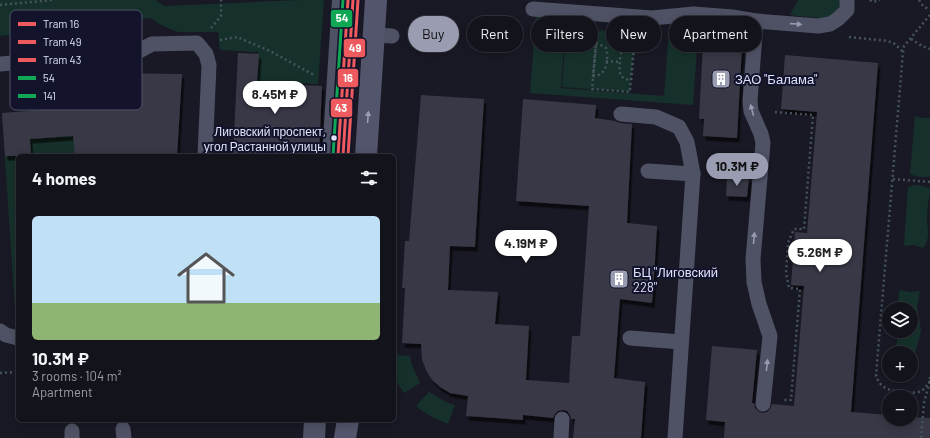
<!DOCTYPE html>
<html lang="en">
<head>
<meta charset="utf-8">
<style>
	body { margin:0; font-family:Barlow,sans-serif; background:#1c1c25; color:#f1f3f6; height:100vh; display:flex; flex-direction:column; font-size:15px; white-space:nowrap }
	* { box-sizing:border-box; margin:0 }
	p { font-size:13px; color:#9d9ea3 }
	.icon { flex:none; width:22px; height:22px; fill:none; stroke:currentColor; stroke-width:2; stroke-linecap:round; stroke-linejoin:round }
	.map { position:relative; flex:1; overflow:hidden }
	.details { position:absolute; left:16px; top:154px; width:380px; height:268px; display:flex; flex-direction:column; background:#13131c; border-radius:6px; box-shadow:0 2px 10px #0003,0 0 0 1px #32323b }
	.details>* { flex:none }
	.banner { position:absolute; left:408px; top:16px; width:380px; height:36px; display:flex; gap:8px }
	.buttons { position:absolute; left:882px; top:302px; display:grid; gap:8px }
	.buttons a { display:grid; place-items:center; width:36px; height:36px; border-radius:50%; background:#13131c; box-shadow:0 2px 10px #0003,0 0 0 1px #32323b; font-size:20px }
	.price { position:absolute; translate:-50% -34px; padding:0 9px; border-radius:14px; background:#fff; color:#222; font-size:13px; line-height:26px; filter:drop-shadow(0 1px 2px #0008) }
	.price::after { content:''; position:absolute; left:50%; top:24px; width:12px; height:9px; margin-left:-6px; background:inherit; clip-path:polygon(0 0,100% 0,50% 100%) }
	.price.current { background:#9a9cb1; color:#111 }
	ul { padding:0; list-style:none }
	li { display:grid; align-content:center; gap:8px; height:212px; padding:0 16px }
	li+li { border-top:1px solid #32323b }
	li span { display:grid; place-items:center; height:124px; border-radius:6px; color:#555 }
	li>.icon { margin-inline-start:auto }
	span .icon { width:72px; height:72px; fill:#fffc; stroke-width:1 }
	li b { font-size:17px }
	h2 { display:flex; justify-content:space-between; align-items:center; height:48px; padding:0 16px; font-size:17px }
	.chip { padding:0 14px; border-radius:18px; background:#13131c; box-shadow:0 2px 10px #0003,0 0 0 1px #32323b; font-size:14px; line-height:36px }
	.chip.current { background:#9a9cb1; color:#111 }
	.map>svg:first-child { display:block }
	.green { fill:#16312b }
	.building { fill:#383846; filter:url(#shadow) }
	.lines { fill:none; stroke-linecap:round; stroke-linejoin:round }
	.path { stroke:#45545c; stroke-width:2.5; stroke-dasharray:2 3; stroke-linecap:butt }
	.lane { stroke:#4f5265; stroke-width:15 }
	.street { stroke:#4f5265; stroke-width:22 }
	.secondary { stroke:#52556b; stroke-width:22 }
	.bus-1-casing { stroke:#13142b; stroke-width:6 }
	.bus-2-casing { stroke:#13142b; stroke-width:6 }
	.bus-1 { stroke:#10a855; stroke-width:3 }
	.bus-2 { stroke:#10a855; stroke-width:3 }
	.tram-1-casing { stroke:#13142b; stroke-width:6 }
	.tram-2-casing { stroke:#13142b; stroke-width:6 }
	.tram-3-casing { stroke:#13142b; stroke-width:6 }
	.tram-1 { stroke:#ee5a5d; stroke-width:3 }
	.tram-2 { stroke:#ee5a5d; stroke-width:3 }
	.tram-3 { stroke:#ee5a5d; stroke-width:3 }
	.oneway { fill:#979ab1 }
	.oneway2 { fill:#989cb4 }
	.bus-dot { fill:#dfe2fd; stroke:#13142b; stroke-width:1.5 }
	.labels { text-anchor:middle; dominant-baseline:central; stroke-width:4; stroke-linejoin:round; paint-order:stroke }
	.bus-label { font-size:12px; fill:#dfe2fd; stroke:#13142b; text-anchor:end }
	.poi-label { font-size:13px; fill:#dfe2fd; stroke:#13142b; text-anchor:start }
	.key { fill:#13142b; stroke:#50526a; stroke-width:1 }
	.key-label { font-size:11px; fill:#dfe2fd }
	.line-badge { stroke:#13142b; stroke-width:1.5 }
	.badge-label { font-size:11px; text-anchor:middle; font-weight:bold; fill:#fff }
</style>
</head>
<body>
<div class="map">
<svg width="930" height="438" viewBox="0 0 930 438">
	<defs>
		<filter id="shadow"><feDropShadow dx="2.5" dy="4.5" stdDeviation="0" flood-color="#0009"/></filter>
	</defs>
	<rect width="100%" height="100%" fill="#191925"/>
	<g class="green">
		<polygon points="0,0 156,0 164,6 299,0 324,0 318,84 258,81 258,52 220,50 218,32 177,32 159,24 151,18 129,20 58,30 0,36"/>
		<path d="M798,0h42c0,7 -5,15 -12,17 -8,2 -29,-1 -38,-2z"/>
		<polygon points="536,14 566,16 561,88 664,96 670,19 699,21 693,105 530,93"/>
		<polygon points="566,29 635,32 630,92 562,87"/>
		<polygon points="142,102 100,156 18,156 18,326 16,326 2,113"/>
		<path d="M915,116l8,2h7v58c-8,2 -13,1 -20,-2z"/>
		<path d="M914,185c6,0 11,1 16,4 0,6 -2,11 -2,16 -1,5 -1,11 -1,16 1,9 3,19 -4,27l-9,-3 -10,1 4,-59z"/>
		<polygon points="901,290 908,292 920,291 917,306 921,330 920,336 914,356 916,369 913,373 911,374 911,353 895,353 897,341 896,331 911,331 911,309 897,309 899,292"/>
		<polygon points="394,355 410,356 411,363 420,383 404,393 398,384 394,372"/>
		<path d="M429,392l17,10 9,3 -7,19c-12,-5 -21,-9 -32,-18z"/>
	</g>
	<g class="building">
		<polygon points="703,44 742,47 737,138 703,136 704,119 699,119"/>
		<polygon points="238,53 259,54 257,83 322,86 319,156 233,156"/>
		<polygon points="785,55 878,63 851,412 889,415 889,419 911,419 911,417 930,418 930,438 724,438 725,422 706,420 712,346 757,350 752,403 754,403 755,408 758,411 762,413 767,412 770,409 772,404 794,406 804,286 791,285 795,232 807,233 817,112 781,109"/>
		<polygon points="104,73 182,74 177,156 75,156 73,136 30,139 31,156 5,156 2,113 106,105"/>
		<polygon points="421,95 484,99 475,247 450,246 448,290 498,292 495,324 529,326 526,380 569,383 572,336 580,336 589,206 516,201 523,99 596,105 595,118 615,121 620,123 632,124 627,223 657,226 655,261 652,303 620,299 614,378 645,382 641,438 573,438 575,419 571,419 570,415 567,411 563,410 558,411 555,414 553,418 523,415 523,420 466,416 468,396 450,393 440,387 432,380 427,372 422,360 421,344 402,343 405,288 402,288 405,241 409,241"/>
		<polygon points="727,176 749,178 747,197 726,196"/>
	</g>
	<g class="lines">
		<g class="path">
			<polyline points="870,0 873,2 880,0"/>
			<polyline points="919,0 923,6 930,10"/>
			<polyline points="0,5 52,0"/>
			<polyline points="211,28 221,16 221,0"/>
			<polyline points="597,34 592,89 630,92"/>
			<polyline points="849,37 888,41 895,44 903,52"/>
			<polyline points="911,39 922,46 930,49"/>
			<polyline points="220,40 237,37 270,51 314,75"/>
			<path d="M596,43l3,1 7,4c3,11 1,28 -13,28z"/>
			<path d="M630,47h4l-3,33c-13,-1 -12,-9 -11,-19 0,-3 0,-7 2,-9 1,-3 5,-4 8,-5z"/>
			<polyline points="606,61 620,62"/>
			<polyline points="630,90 635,37"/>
			<polyline points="775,112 813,115 804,229 794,229 788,243 786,273 789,288 800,289 791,400 784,400"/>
			<polyline points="893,179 930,182"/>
			<polyline points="0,373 18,372"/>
			<path d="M930,381c-3,4 -5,8 -9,10 -4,2 -10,2 -15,1 -14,-1 -26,-2 -30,-17l27,-323 1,-6 26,-31"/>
			<polyline points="921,438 924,403 930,381 930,375"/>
		</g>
		<g class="lane">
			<polyline points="533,9 652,18 694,14 732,17 756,21"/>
			<polyline points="374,35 392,36"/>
			<polyline points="0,64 135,53 152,44 197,43 206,54 209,65 205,156"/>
			<polyline points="621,114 656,117 679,127 687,142 693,174 675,438"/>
			<polyline points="648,171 693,174"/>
			<polyline points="0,331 6,335 18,338"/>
			<polyline points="630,338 681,342"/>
			<polyline points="763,404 770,336 759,304 754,282 753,259 763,143 761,134 751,111 750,101 756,21 818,26 830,24 838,19 847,10 847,0"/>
			<polyline points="123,429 124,438"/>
			<polyline points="72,431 72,438"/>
			<polyline points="561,438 562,419"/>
		</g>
		<g class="street">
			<polyline points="333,156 343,0"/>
			<polyline points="314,438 315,420"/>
		</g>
		<g class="secondary">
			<polyline points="366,156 376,0"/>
			<polyline points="345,438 348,420"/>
		</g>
		<defs>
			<polyline id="bus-1" points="333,156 343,0"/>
			<polyline id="bus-2" points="338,156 348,0"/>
		</defs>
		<use href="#bus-1" class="bus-1-casing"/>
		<use href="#bus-2" class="bus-2-casing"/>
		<use href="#bus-1" class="bus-1"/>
		<use href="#bus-2" class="bus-2"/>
		<defs>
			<polyline id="tram-1" points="343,156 353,0"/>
			<polyline id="tram-2" points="348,156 358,0"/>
			<polyline id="tram-3" points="338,156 348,0"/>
		</defs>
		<use href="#tram-1" class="tram-1-casing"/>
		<use href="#tram-2" class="tram-2-casing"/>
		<use href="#tram-3" class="tram-3-casing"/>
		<use href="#tram-1" class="tram-1"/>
		<use href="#tram-2" class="tram-2"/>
		<use href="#tram-3" class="tram-3"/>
	</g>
	<defs><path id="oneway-solid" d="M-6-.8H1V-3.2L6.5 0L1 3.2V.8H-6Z"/></defs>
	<g class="oneway">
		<use href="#oneway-solid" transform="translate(796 24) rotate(4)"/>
		<use href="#oneway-solid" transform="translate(752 110) rotate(-105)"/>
		<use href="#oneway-solid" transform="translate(754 238) rotate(-85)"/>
		<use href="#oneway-solid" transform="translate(767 365) rotate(-84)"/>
	</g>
	<use class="oneway2" href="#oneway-solid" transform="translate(368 117) rotate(-86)"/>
	<defs>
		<symbol id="building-square" viewBox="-11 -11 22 22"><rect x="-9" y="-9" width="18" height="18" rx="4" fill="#9a9cb1" stroke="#13142b"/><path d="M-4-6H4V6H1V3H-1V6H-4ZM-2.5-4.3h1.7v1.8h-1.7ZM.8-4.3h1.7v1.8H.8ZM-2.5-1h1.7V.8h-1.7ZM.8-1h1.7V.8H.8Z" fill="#fff"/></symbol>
	</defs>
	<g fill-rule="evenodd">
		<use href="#building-square" x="710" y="68" width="22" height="22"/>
		<use href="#building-square" x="608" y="268" width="22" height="22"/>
	</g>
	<circle class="bus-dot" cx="334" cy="138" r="3.5"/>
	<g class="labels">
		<g class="bus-label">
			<text x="326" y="131">Лиговский проспект,<tspan x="326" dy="15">угол Растанной улицы</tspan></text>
		</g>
		<g class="poi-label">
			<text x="735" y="79">ЗАО "Балама"</text>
			<text x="633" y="272">БЦ "Лиговский<tspan x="633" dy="15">228"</tspan></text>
		</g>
	</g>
	<rect x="10" y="10" width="132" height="100" rx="6" class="key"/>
	<rect x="18" y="22" width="18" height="4" fill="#ee5a5d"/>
	<rect x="18" y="40" width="18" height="4" fill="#ee5a5d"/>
	<rect x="18" y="58" width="18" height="4" fill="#ee5a5d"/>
	<rect x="18" y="76" width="18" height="4" fill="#10a855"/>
	<rect x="18" y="94" width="18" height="4" fill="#10a855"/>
	<g class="key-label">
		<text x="43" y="28">Tram 16</text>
		<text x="43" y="46">Tram 49</text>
		<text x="43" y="64">Tram 43</text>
		<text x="43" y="82">54</text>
		<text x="43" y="100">141</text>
	</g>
	<g class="line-badge">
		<rect x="330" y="9" width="23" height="19" rx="4" fill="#10a855"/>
		<rect x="343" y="38" width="23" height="20" rx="4" fill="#ee5a5d"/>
		<rect x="337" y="68" width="22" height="20" rx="4" fill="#ee5a5d"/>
		<rect x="330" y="98" width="23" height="20" rx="4" fill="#ee5a5d"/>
	</g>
	<g class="badge-label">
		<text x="342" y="22">54</text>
		<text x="355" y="52">49</text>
		<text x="348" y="82">16</text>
		<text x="341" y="112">43</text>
	</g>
</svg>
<div class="buttons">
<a><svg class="icon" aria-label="layers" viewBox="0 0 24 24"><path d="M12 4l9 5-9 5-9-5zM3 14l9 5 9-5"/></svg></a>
<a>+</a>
<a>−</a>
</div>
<b class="price" style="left:275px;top:115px">8.45M ₽</b>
<b class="price current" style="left:737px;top:187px">10.3M ₽</b>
<b class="price" style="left:526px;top:264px">4.19M ₽</b>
<b class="price" style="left:820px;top:273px">5.26M ₽</b>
<div class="banner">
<a class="chip current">Buy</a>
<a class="chip">Rent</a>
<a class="chip">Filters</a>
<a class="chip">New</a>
<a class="chip">Apartment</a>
</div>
<section class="details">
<h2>4 homes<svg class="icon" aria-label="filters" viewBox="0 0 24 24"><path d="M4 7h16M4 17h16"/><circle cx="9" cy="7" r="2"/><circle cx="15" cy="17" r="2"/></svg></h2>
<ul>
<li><span style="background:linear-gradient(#bfe0f5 70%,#8fb573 0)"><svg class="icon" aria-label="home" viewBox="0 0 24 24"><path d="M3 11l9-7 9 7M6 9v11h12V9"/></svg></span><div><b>10.3M ₽</b><p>3 rooms · 104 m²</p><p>Apartment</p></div></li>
</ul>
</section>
</div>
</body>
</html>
